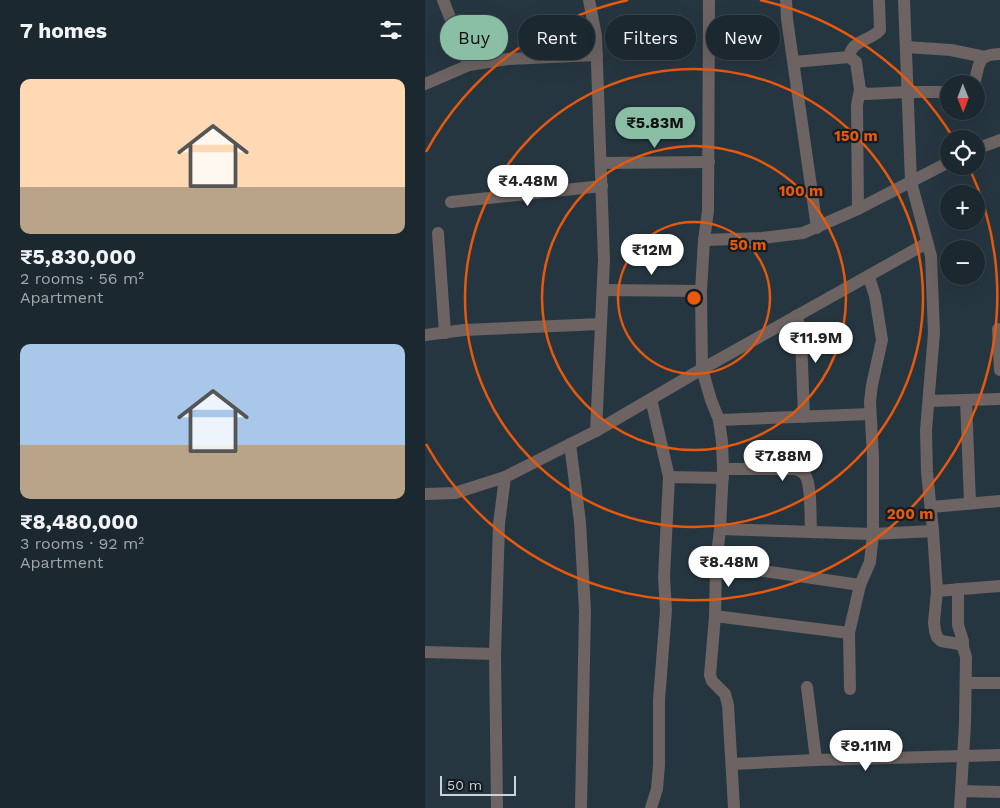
<!DOCTYPE html>
<html lang="en">
<head>
<meta charset="utf-8">
<style>
	body { margin:0; font-family:"Work Sans",sans-serif; background:#253038; color:#f1f3f6; height:100vh; display:flex; flex-direction:column; font-size:19px; white-space:nowrap }
	* { box-sizing:border-box; margin:0 }
	p { font-size:16px; color:#a0a6ab }
	.icon { flex:none; width:28px; height:28px; fill:none; stroke:currentColor; stroke-width:2; stroke-linecap:round; stroke-linejoin:round }
	.map { position:relative; flex:1; overflow:hidden }
	.side { display:flex; flex-direction:column; background:#1c2830; width:425px }
	.side>* { flex:none }
	.top-card { position:absolute; left:15px; top:15px; width:475px; height:45px; display:flex; gap:10px }
	.needle { width:32px; rotate:179deg }
	.fabs { position:absolute; left:515px; top:75px; display:grid; gap:10px }
	.fabs a { display:grid; place-items:center; width:45px; height:45px; border-radius:50%; background:#1c2830; box-shadow:0 5px 20px #0002,0 0 0 1px #3a444c; font-size:25px }
	.scale { position:absolute; left:15px; bottom:12px; width:76px; box-sizing:border-box; padding-left:5px; border:2px solid #c9d3d9; border-top:0; font-size:14px; line-height:18px; white-space:nowrap; color:#c9d3d9; -webkit-text-stroke:4px #151c21; paint-order:stroke }
	.price { position:absolute; translate:-50% -42px; padding:0 11px; border-radius:18px; background:#fff; color:#222; font-size:16px; line-height:32px; filter:drop-shadow(0 1px 2px #0008) }
	.price::after { content:''; position:absolute; left:50%; top:30px; width:15px; height:11px; margin-left:-8px; background:inherit; clip-path:polygon(0 0,100% 0,50% 100%) }
	.price.on { background:#8abfa5; color:#111 }
	ul { padding:0; list-style:none }
	li { display:grid; align-content:center; gap:10px; height:265px; padding:0 20px }
	li span { display:grid; place-items:center; height:155px; border-radius:10px; color:#555 }
	li>.icon { margin-inline-start:auto }
	span .icon { width:90px; height:90px; fill:#fffc; stroke-width:1 }
	li b { font-size:21px }
	h2 { display:flex; justify-content:space-between; align-items:center; height:60px; padding:0 20px; font-size:21px }
	.tag { padding:0 18px; border-radius:22px; background:#1c2830; box-shadow:0 5px 20px #0002,0 0 0 1px #3a444c; font-size:18px; line-height:45px }
	.tag.on { background:#8abfa5; color:#111 }
	main { display:flex; flex:1; min-height:0 }
	.map>svg:first-child { display:block }
	.lines { fill:none; stroke-linecap:round; stroke-linejoin:round }
	.minor { stroke:#6c6362; stroke-width:12 }
	.ring { fill:none; stroke:#e8590c; stroke-width:2.5 }
	.centre { fill:#e8590c; stroke:#151c21; stroke-width:2.5 }
	.ring-label { font-size:15px; text-anchor:middle; font-weight:bold; fill:#e8590c; stroke:#151c21; stroke-width:4.5; stroke-linejoin:round; paint-order:stroke }
</style>
</head>
<body>
<main>
<section class="side">
<h2>7 homes<svg class="icon" aria-label="filters" viewBox="0 0 24 24"><path d="M4 7h16M4 17h16"/><circle cx="9" cy="7" r="2"/><circle cx="15" cy="17" r="2"/></svg></h2>
<ul>
<li><span style="background:linear-gradient(#ffd9b3 70%,#b9a48a 0)"><svg class="icon" aria-label="home" viewBox="0 0 24 24"><path d="M3 11l9-7 9 7M6 9v11h12V9"/></svg></span><div><b>₹5,830,000</b><p>2 rooms · 56 m²</p><p>Apartment</p></div></li>
<li><span style="background:linear-gradient(#a9c7e8 65%,#b9a48a 0)"><svg class="icon" aria-label="home" viewBox="0 0 24 24"><path d="M3 11l9-7 9 7M6 9v11h12V9"/></svg></span><div><b>₹8,480,000</b><p>3 rooms · 92 m²</p><p>Apartment</p></div></li>
</ul>
</section>
<div class="map">
<svg width="575" height="808" viewBox="0 0 575 808">
	<rect width="100%" height="100%" fill="#263640"/>
	<g class="lines">
		<g class="minor">
			<polyline points="18,0 44,65"/>
			<polyline points="164,0 171,36 179,260 171,431"/>
			<polyline points="284,0 283,211 279,240 276,291 277,369 286,400 294,420 297,442 298,469 295,529 291,564 290,616 285,675 287,681 300,694 303,705 309,808"/>
			<polyline points="361,0 362,19 392,228"/>
			<polyline points="479,0 486,182 506,256 509,333 501,430 502,472 508,531 512,591 509,622 510,631 512,637 516,641 534,644 538,647 541,657 540,724 535,808"/>
			<polyline points="481,47 526,50 560,57"/>
			<path d="M424,57c1,-2 1,-5 3,-8 6,-9 20,-10 28,-19l-1,-30"/>
			<polyline points="369,62 424,57 431,62 435,90 441,94 483,92 524,92"/>
			<polyline points="0,84 44,65 83,59 172,55"/>
			<path d="M549,84c6,-18 1,-30 26,-30"/>
			<polyline points="551,149 575,140"/>
			<polyline points="176,163 284,162"/>
			<polyline points="26,202 177,186"/>
			<polyline points="433,209 432,105 435,90"/>
			<polyline points="13,233 20,333"/>
			<polyline points="279,240 337,238 378,233 433,209 524,162"/>
			<polyline points="178,290 276,291"/>
			<polyline points="371,316 375,327 376,338 379,417"/>
			<polyline points="573,329 575,370"/>
			<polyline points="0,335 39,330 176,324"/>
			<polyline points="541,400 545,503"/>
			<polyline points="504,401 575,399"/>
			<polyline points="294,420 445,414"/>
			<polyline points="145,444 155,522 160,611 156,808"/>
			<path d="M298,469h72c4,1 7,2 10,6 7,10 5,44 6,57"/>
			<polyline points="244,477 298,478"/>
			<polyline points="0,494 30,493 80,477 171,431 277,369 502,243"/>
			<polyline points="506,507 575,501"/>
			<polyline points="295,529 448,534 508,531"/>
			<polyline points="291,564 435,585"/>
			<polyline points="533,589 533,625 538,641 538,647"/>
			<polyline points="512,591 575,586"/>
			<polyline points="290,616 424,633 425,689"/>
			<polyline points="424,633 435,585 445,562 448,534 448,457 445,402 447,385 457,340 450,296 444,277"/>
			<polyline points="0,652 70,654"/>
			<polyline points="542,683 575,683"/>
			<polyline points="382,687 391,760"/>
			<polyline points="307,764 391,760 575,755"/>
			<polyline points="536,791 575,792"/>
			<polyline points="72,808 70,654 74,524 80,477"/>
			<polyline points="226,808 232,789 234,765 234,700 241,610 239,577 244,477 226,399"/>
		</g>
	</g>
	<g class="ring">
		<circle cx="269" cy="298" r="76"/>
		<circle cx="269" cy="298" r="152"/>
		<circle cx="269" cy="298" r="229"/>
		<path d="M1 152A305 305 0 0 1 203 0M335 0A305 305 0 0 1 529 139M544 167A305 305 0 0 1 1 444"/>
	</g>
	<circle cx="269" cy="298" r="8" class="centre"/>
	<g class="ring-label">
		<text x="431" y="141">150 m</text>
		<text x="376" y="196">100 m</text>
		<text x="323" y="250">50 m</text>
		<text x="485" y="519">200 m</text>
	</g>
</svg>
<div class="fabs">
<a><svg class="needle" viewBox="-14 -14 28 28"><path d="M0-13l5 13h-10z" fill="#e53935"/><path d="M0 13l5-13h-10z" fill="#a0a6ab"/></svg></a>
<a><svg class="icon" aria-label="locate" viewBox="0 0 24 24"><circle cx="12" cy="12" r="6"/><path d="M12 2v4M12 18v4M2 12h4M18 12h4"/></svg></a>
<a>+</a>
<a>−</a>
</div>
<div class="scale">50 m</div>
<b class="price on" style="left:230px;top:149px">₹5.83M</b>
<b class="price" style="left:103px;top:207px">₹4.48M</b>
<b class="price" style="left:227px;top:276px">₹12M</b>
<b class="price" style="left:391px;top:364px">₹11.9M</b>
<b class="price" style="left:358px;top:482px">₹7.88M</b>
<b class="price" style="left:304px;top:588px">₹8.48M</b>
<b class="price" style="left:441px;top:772px">₹9.11M</b>
<div class="top-card">
<a class="tag on">Buy</a>
<a class="tag">Rent</a>
<a class="tag">Filters</a>
<a class="tag">New</a>
</div>
</div>
</main>
</body>
</html>
